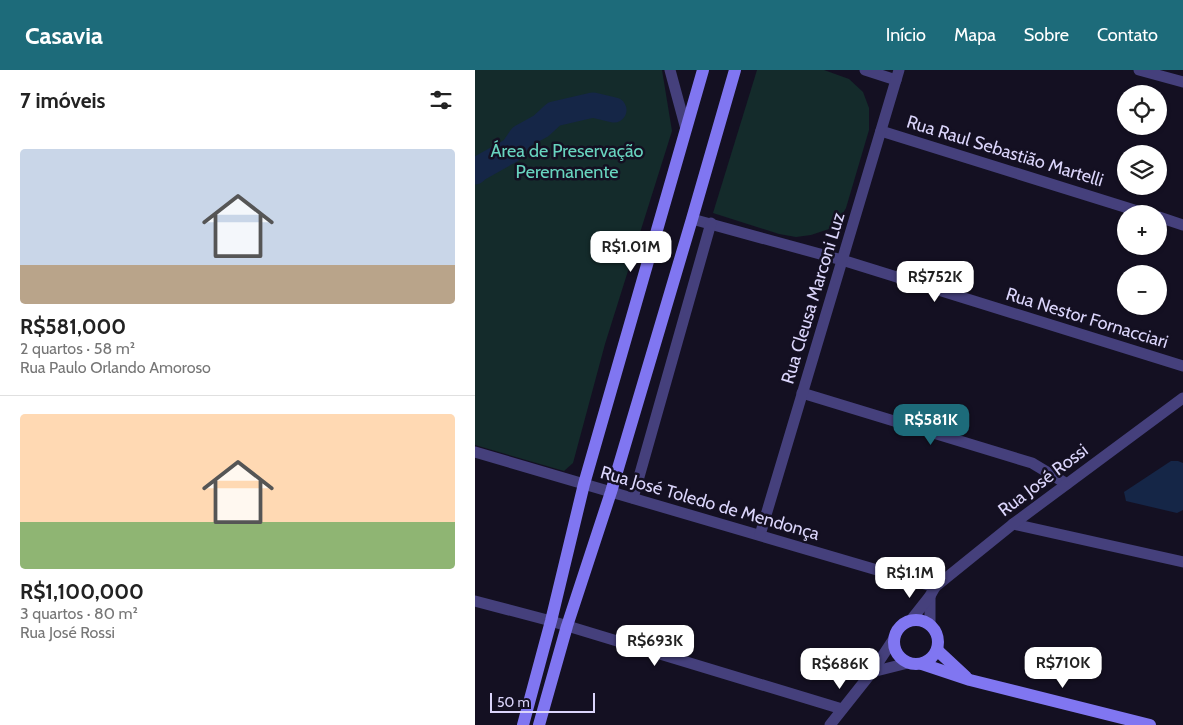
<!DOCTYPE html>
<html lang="pt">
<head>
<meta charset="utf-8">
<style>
	body { margin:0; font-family:Cabin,sans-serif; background:#f2f2f2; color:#222; height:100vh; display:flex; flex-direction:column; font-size:19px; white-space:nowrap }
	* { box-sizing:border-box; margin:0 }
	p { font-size:16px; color:#767676 }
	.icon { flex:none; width:28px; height:28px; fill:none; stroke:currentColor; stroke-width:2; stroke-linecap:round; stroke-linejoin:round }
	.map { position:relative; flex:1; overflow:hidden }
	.sheet { display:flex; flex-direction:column; background:#fff; width:475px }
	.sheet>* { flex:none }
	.fabs { position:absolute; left:642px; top:15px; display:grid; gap:10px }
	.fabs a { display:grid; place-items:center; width:50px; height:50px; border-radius:50%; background:#fff; box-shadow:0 1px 4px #0004; font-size:25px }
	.scale { position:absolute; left:15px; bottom:12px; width:105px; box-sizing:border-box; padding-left:5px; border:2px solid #dbd5fb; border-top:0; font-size:14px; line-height:18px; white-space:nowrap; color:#dbd5fb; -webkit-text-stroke:4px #141022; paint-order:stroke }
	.price { position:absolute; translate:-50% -42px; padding:0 11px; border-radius:10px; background:#fff; color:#222; font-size:16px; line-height:32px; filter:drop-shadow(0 1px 2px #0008) }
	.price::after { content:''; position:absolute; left:50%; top:30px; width:15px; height:11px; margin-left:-8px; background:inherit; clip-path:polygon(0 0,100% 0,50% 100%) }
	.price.active { background:#1d6b7a; color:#fff }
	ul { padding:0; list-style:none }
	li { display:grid; align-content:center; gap:10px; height:265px; padding:0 20px }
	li+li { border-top:1px solid #e0e0e0 }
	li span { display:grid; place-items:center; height:155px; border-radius:5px; color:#555 }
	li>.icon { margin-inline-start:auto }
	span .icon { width:90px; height:90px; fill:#fffc; stroke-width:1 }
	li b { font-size:21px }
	h2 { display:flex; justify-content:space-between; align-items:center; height:60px; padding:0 20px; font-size:21px }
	header { display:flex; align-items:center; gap:30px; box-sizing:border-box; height:70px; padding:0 25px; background:#1d6b7a; color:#fff }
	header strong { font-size:24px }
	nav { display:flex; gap:28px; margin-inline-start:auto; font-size:18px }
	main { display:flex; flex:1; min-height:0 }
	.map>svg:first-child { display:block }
	.green { fill:#142b2b }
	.water { fill:#152647 }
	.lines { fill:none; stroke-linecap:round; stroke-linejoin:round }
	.river { stroke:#152647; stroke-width:25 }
	.street { stroke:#45407c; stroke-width:11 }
	.secondary { stroke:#8076f1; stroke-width:12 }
	.labels { text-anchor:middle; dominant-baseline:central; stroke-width:5; stroke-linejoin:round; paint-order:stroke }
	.park-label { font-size:18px; fill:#68d4bf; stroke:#141022 }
	.street-label { font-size:18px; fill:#dbd5fb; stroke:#141022 }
</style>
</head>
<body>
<header>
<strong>Casavia</strong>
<nav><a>Início</a><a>Mapa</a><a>Sobre</a><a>Contato</a></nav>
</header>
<main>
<section class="sheet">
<h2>7 imóveis<svg class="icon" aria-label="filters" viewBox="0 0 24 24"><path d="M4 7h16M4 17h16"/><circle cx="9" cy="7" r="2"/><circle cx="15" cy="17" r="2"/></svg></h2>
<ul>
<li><span style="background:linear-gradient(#c9d6e8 75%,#b9a48a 0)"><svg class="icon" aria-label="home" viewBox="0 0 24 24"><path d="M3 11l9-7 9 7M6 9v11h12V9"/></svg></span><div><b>R$581,000</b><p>2 quartos · 58 m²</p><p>Rua Paulo Orlando Amoroso</p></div></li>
<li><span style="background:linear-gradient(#ffd9b3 70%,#8fb573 0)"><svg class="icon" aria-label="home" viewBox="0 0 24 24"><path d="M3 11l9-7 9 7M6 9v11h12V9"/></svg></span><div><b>R$1,100,000</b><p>3 quartos · 80 m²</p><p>Rua José Rossi</p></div></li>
</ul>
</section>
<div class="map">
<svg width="708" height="655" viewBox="0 0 708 655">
	<rect width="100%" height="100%" fill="#141022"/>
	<g class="green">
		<polygon points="0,0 187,0 197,61 130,274 98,393 89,401 0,375"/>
		<polygon points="282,0 349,0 374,9 388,22 394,38 394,60 371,138 364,150 354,159 336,165 321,167 304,164 238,143"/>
	</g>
	<polygon class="water" points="696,391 703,391 708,393 708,440 702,443 651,431 649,422"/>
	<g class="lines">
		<polyline class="river" points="0,102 3,99 37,80 46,67 66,56 79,44 118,35 139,40"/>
		<g class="street">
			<polyline points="195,0 211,59"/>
			<polyline points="390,0 421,10"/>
			<polyline points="664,0 708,12"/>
			<polyline points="406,61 672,144"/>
			<polyline points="684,147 708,155"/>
			<polyline points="217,149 367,190 708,296"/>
			<polyline points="327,323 557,393 592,414"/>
			<polyline points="0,382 460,517"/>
			<polyline points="158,428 236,153"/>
			<polyline points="538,454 708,492"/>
			<polyline points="285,465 424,0"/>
			<polyline points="455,526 455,554"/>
			<polyline points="0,531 76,551 367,639"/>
			<polyline points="436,550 455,526 460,517 538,454 708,328"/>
			<polyline points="397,602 433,593"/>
			<polyline points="355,655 397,602 418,570"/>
		</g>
		<g class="secondary">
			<circle cx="441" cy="572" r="22"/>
			<polyline points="462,580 491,607"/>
			<polyline points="447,594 495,610 675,655"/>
			<polyline points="48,655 76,551 109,414 228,0"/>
			<polyline points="64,655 92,556 136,422 217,149 260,0"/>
		</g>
	</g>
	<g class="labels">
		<g class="park-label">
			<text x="92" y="81">Área de Preservação<tspan x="92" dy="21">Peremanente</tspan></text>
		</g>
		<g class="street-label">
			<text transform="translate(530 81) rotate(17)">Rua Raul Sebastião Martelli</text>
			<text transform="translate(338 228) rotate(-73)">Rua Cleusa Marconi Luz</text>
			<text transform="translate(612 248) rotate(17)">Rua Nestor Fornacciari</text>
			<text transform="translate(568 410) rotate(-37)">Rua José Rossi</text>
			<text transform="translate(235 433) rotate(16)">Rua José Toledo de Mendonça</text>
		</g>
	</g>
</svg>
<div class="fabs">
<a><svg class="icon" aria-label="locate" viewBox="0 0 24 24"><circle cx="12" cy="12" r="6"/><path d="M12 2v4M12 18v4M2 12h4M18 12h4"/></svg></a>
<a><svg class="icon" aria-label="layers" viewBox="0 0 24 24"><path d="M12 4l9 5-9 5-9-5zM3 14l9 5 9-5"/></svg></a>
<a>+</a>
<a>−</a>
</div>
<div class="scale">50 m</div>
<b class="price" style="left:156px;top:203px">R$1.01M</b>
<b class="price" style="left:460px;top:233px">R$752K</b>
<b class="price active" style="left:456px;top:376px">R$581K</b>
<b class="price" style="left:435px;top:529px">R$1.1M</b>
<b class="price" style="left:180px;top:597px">R$693K</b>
<b class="price" style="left:588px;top:619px">R$710K</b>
<b class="price" style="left:365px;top:620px">R$686K</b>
</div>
</main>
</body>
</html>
